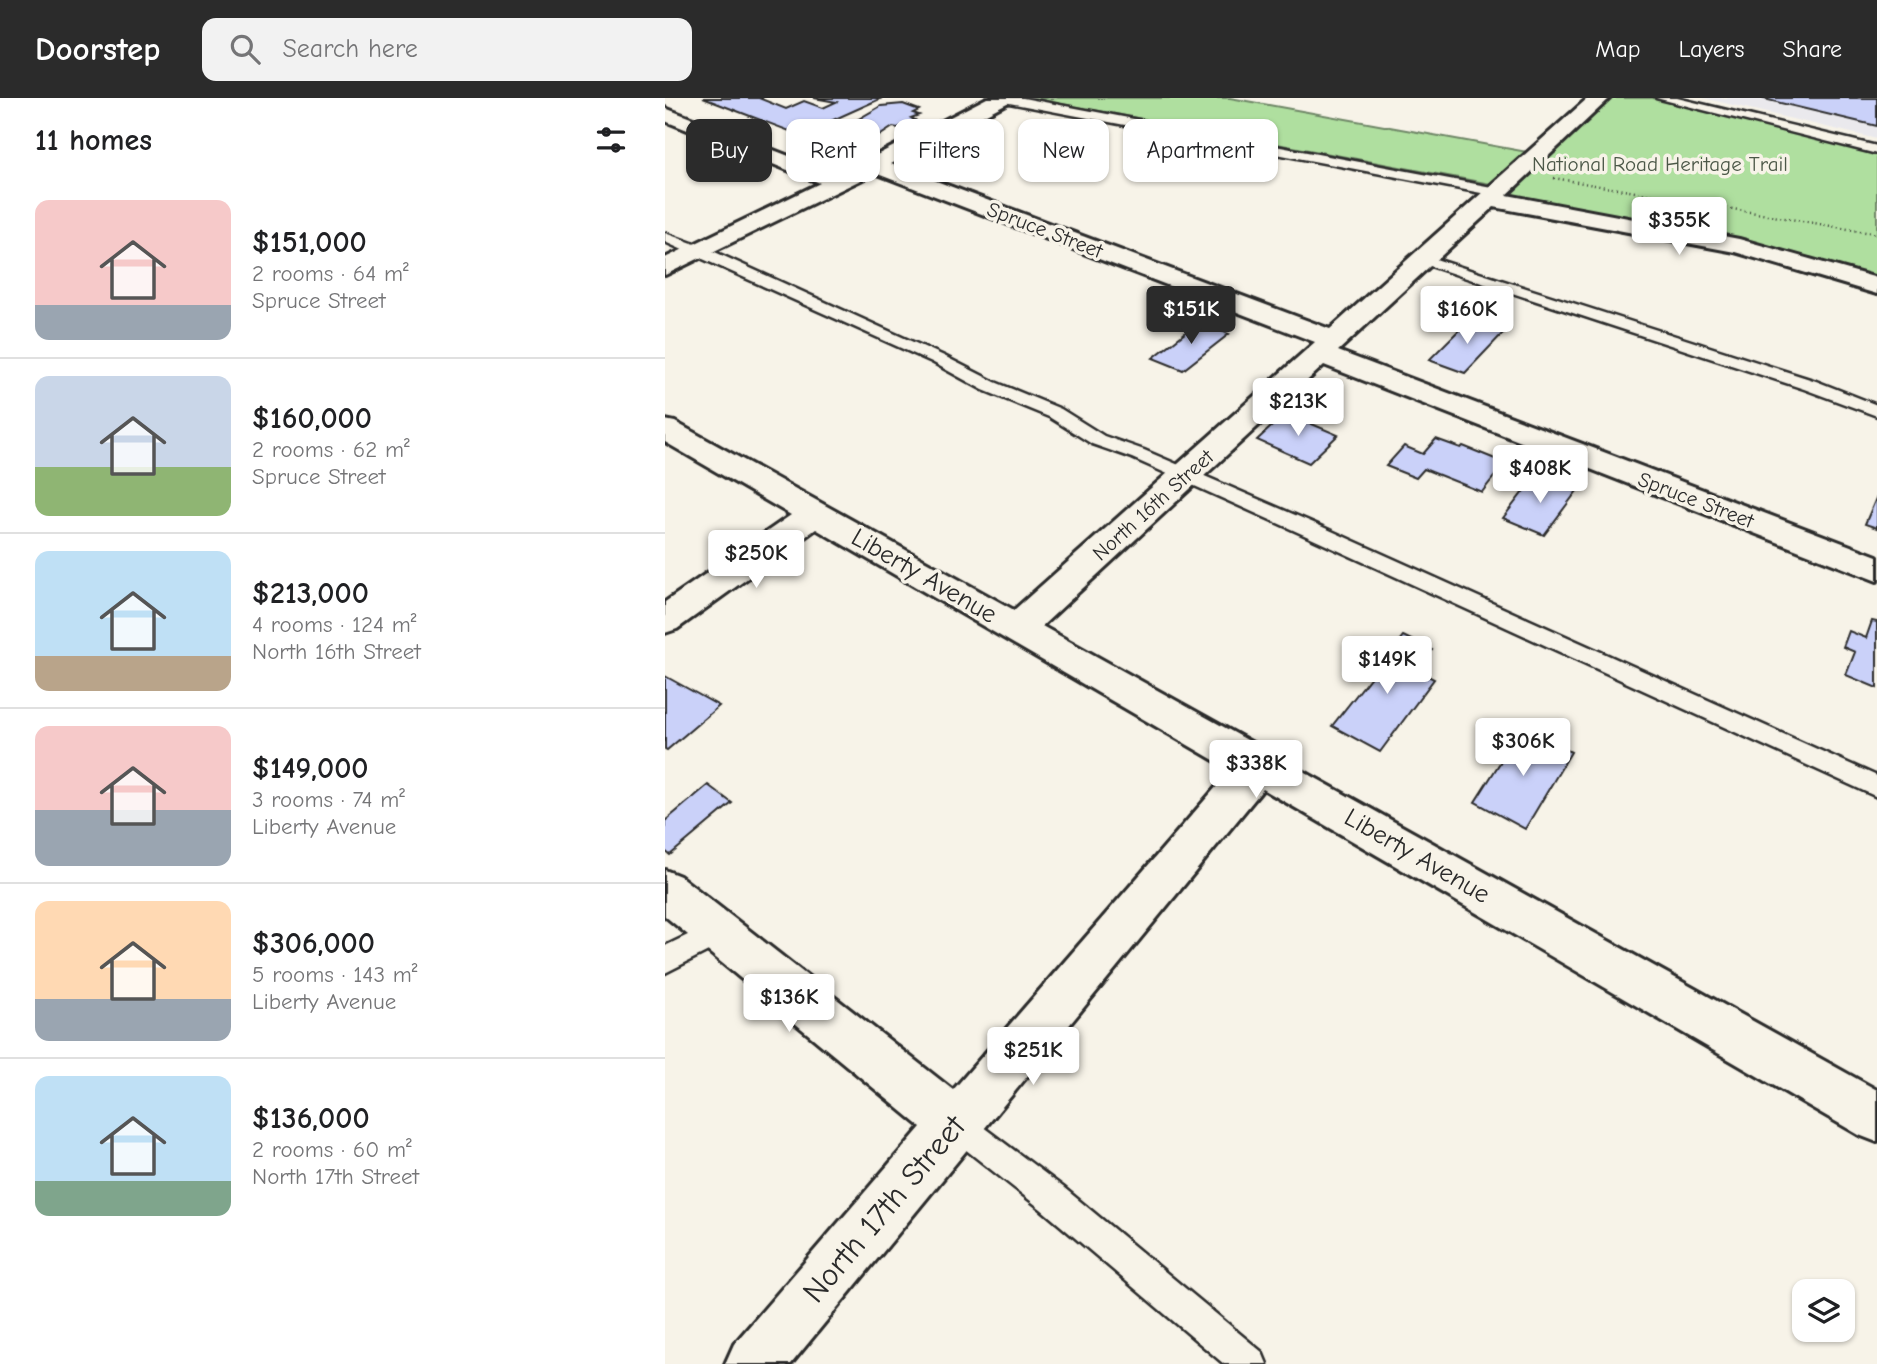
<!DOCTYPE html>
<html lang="en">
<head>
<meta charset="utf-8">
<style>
	body { margin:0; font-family:"Comic Neue",sans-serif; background:#f2f2f2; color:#202124; height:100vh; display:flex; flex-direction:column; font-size:26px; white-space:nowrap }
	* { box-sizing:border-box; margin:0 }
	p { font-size:23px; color:#757577 }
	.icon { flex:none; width:38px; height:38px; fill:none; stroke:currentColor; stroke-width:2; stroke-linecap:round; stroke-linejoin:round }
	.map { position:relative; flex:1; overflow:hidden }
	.panel { display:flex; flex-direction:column; background:#fff; width:665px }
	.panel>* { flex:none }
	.banner { position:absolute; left:21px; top:21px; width:665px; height:63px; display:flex; gap:14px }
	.buttons { position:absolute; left:1127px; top:1181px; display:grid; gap:14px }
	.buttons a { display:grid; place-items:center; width:63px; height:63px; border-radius:14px; background:#fff; box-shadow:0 2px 5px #0004; font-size:35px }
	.price { position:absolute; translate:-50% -60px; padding:0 16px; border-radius:7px; background:#fff; color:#222; font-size:23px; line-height:46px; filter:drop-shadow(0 2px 4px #0008) }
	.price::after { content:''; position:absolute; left:50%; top:42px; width:21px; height:16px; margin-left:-10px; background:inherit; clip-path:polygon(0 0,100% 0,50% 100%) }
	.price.active { background:#2b2b2b; color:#fff }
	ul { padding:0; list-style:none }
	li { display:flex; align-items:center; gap:21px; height:175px; padding:0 35px }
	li+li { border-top:2px solid #e0e0e0 }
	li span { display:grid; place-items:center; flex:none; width:196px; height:140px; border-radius:14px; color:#555 }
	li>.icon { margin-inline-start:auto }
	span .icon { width:84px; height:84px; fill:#fffc; stroke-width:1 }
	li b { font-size:30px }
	h2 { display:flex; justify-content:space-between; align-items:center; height:84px; padding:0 35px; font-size:30px }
	.chip { padding:0 24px; border-radius:14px; background:#fff; box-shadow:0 2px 5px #0004; font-size:24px; line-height:63px }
	.chip.active { background:#2b2b2b; color:#fff }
	header { display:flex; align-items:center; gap:42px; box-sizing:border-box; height:98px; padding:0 35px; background:#2b2b2b; color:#fff }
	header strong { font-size:33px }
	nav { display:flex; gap:38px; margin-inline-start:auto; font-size:24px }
	.search { width:490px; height:63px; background:#f2f2f2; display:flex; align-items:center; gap:18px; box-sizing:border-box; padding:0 24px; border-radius:14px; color:#757577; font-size:26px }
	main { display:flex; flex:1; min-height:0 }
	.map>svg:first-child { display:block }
	.built { fill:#eae9ed }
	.green { fill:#afdf9f; stroke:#6d8565; stroke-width:2 }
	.building { fill:#cad1f9; stroke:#2b2b2b; stroke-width:2 }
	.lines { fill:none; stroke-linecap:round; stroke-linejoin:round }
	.lane-casing { stroke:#2b2b2b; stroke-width:5 }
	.street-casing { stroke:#2b2b2b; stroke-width:6 }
	.path { stroke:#2b2b2b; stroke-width:2.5; stroke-dasharray:1 3.5; stroke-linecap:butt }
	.lane { fill:#f7f3e8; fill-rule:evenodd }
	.street { fill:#f7f3e8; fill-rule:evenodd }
	.labels { text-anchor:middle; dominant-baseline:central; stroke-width:7; stroke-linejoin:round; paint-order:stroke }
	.far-park-label { font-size:21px; fill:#4c5848; stroke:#f7f3e8 }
	.far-street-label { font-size:21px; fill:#2b2b2b; stroke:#f7f3e8 }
	.street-label { font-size:26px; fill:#2b2b2b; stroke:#f7f3e8 }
	.near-street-label { font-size:32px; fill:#2b2b2b; stroke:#f7f3e8 }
</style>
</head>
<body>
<header>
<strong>Doorstep</strong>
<div class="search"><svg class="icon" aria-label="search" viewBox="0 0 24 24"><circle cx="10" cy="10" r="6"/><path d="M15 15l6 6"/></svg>Search here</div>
<nav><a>Map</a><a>Layers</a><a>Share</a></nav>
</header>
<main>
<section class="panel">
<h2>11 homes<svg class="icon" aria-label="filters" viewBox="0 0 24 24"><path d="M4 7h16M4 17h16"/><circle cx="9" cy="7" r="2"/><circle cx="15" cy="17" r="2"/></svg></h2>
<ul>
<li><span style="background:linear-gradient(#f6c9c9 75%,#9aa5b1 0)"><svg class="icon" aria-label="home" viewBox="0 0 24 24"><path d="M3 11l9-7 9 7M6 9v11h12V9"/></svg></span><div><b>$151,000</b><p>2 rooms · 64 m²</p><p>Spruce Street</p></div></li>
<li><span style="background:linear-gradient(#c9d6e8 65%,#8fb573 0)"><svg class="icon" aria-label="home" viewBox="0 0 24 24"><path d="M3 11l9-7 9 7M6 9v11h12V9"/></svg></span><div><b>$160,000</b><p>2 rooms · 62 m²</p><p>Spruce Street</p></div></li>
<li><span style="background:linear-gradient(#bfe0f5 75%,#b9a48a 0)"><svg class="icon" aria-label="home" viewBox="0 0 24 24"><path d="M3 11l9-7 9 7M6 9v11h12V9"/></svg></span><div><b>$213,000</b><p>4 rooms · 124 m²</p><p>North 16th Street</p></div></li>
<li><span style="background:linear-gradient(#f6c9c9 60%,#9aa5b1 0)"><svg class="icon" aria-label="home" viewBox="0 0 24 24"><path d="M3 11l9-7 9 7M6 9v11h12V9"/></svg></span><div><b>$149,000</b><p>3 rooms · 74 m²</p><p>Liberty Avenue</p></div></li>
<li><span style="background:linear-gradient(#ffd9b3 70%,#9aa5b1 0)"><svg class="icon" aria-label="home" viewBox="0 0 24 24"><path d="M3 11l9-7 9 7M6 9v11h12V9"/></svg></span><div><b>$306,000</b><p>5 rooms · 143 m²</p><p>Liberty Avenue</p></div></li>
<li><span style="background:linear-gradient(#bfe0f5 75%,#7fa58c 0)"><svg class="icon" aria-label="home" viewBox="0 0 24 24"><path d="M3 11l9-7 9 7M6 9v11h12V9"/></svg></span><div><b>$136,000</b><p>2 rooms · 60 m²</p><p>North 17th Street</p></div></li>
</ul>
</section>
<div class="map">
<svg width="1212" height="1266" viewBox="0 0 1212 1266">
	<rect width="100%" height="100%" fill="#f7f3e8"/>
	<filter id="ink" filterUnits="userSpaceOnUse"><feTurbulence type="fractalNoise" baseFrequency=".0143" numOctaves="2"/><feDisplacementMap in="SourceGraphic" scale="14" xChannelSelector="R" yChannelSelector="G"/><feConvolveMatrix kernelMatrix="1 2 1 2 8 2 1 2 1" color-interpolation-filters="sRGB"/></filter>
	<g filter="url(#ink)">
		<polygon class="built" points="1038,0 1212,0 1212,41"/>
		<polygon class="green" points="364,0 565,0 873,56 935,0 997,0 1212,52 1212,188 1074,148 823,101 837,88"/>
		<g class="building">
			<polygon points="38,0 98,0 96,1 121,11 139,3 158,10 171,4 149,0 217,0 135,37"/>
			<polygon points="1100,0 1212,0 1212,28 1099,1"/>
			<polygon points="238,6 254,12 248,15 254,17 246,20 250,22 233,30 228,29 211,40 195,43 182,52 169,47 164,49 145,40 172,25 190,23 216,8"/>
			<polygon points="804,222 839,234 800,275 764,262"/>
			<polygon points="534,224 564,236 518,272 488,260"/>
			<polygon points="621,315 673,337 644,365 592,342"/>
			<polygon points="771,341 796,350 798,348 840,365 817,394 759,371 751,380 721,368 739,348 758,356"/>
			<polygon points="871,377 912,393 879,437 838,420"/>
			<polygon points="1212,398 1212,430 1200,426"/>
			<polygon points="1207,523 1212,524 1212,590 1181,577 1190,554 1178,549 1184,533 1201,540"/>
			<polygon points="738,538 767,552 751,572 769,581 715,654 667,628"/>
			<polygon points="0,578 54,608 2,652 0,651"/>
			<polygon points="857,630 906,654 860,731 810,704"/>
			<polygon points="43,687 67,705 5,757 0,753 0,723"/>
		</g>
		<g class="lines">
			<defs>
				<g id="lane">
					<polygon points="333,0 358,0 832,90 839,94 832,98 339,4"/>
					<polygon points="991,0 1012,0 1212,48 1212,56"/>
					<polygon points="0,135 41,150 279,258 330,284 396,311 439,338 479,352 651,426 1212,678 1212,699 637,436 467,360 427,346 384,319 318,292 267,264 0,144"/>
					<polygon points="758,157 1151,283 1212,307 1212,318 1139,291 753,164 751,161"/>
					<polygon points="52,823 61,826 65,835 61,844 0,875 0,848"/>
					<polygon points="291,1011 301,1016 398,1089 597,1254 602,1266 559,1266 376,1111 281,1036 276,1026 281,1016"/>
				</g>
				<polygon id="street" points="322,0 347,0 344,4 226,66 665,231 923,0 945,0 842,97 1074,141 1212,180 1212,196 1070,154 829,109 673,253 1212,458 1212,483 659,267 377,528 1212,992 1212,1044 1194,1037 598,691 126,1266 60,1266 69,1246 256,1029 0,818 0,772 15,778 288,992 566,672 151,431 12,531 0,535 0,504 126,417 0,344 0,322 10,324 349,512 650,244 210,75 0,177 0,160 155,85 0,23 0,10 173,77"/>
			</defs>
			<use href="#lane" class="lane-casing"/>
			<use href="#street" class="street-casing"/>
			<polyline class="path" points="889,80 1212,136"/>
			<use href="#lane" class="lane"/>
			<use href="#street" class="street"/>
		</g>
	</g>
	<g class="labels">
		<g class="far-park-label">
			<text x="995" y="66">National Road Heritage Trail</text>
		</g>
		<g class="far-street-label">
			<text transform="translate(380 132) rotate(21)">Spruce Street</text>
			<text transform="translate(1031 402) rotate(21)">Spruce Street</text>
			<text transform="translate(488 407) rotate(-42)">North 16th Street</text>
		</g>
		<g class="street-label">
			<text transform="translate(259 478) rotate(30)">Liberty Avenue</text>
			<text transform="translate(752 758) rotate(30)">Liberty Avenue</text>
		</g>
		<g class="near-street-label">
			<text transform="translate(219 1111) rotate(-50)">North 17th Street</text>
		</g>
	</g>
</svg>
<div class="buttons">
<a><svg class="icon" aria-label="layers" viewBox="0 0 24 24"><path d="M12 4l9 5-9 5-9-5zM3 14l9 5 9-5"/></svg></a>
</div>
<b class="price" style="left:1014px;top:159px">$355K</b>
<b class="price active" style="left:526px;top:248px">$151K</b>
<b class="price" style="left:802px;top:248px">$160K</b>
<b class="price" style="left:633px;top:340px">$213K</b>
<b class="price" style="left:875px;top:407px">$408K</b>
<b class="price" style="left:91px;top:492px">$250K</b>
<b class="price" style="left:722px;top:598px">$149K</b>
<b class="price" style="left:858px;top:680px">$306K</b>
<b class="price" style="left:591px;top:702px">$338K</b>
<b class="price" style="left:124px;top:936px">$136K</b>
<b class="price" style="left:368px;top:989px">$251K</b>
<div class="banner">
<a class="chip active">Buy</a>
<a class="chip">Rent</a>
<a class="chip">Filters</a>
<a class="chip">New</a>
<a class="chip">Apartment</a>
</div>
</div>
</main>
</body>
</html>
